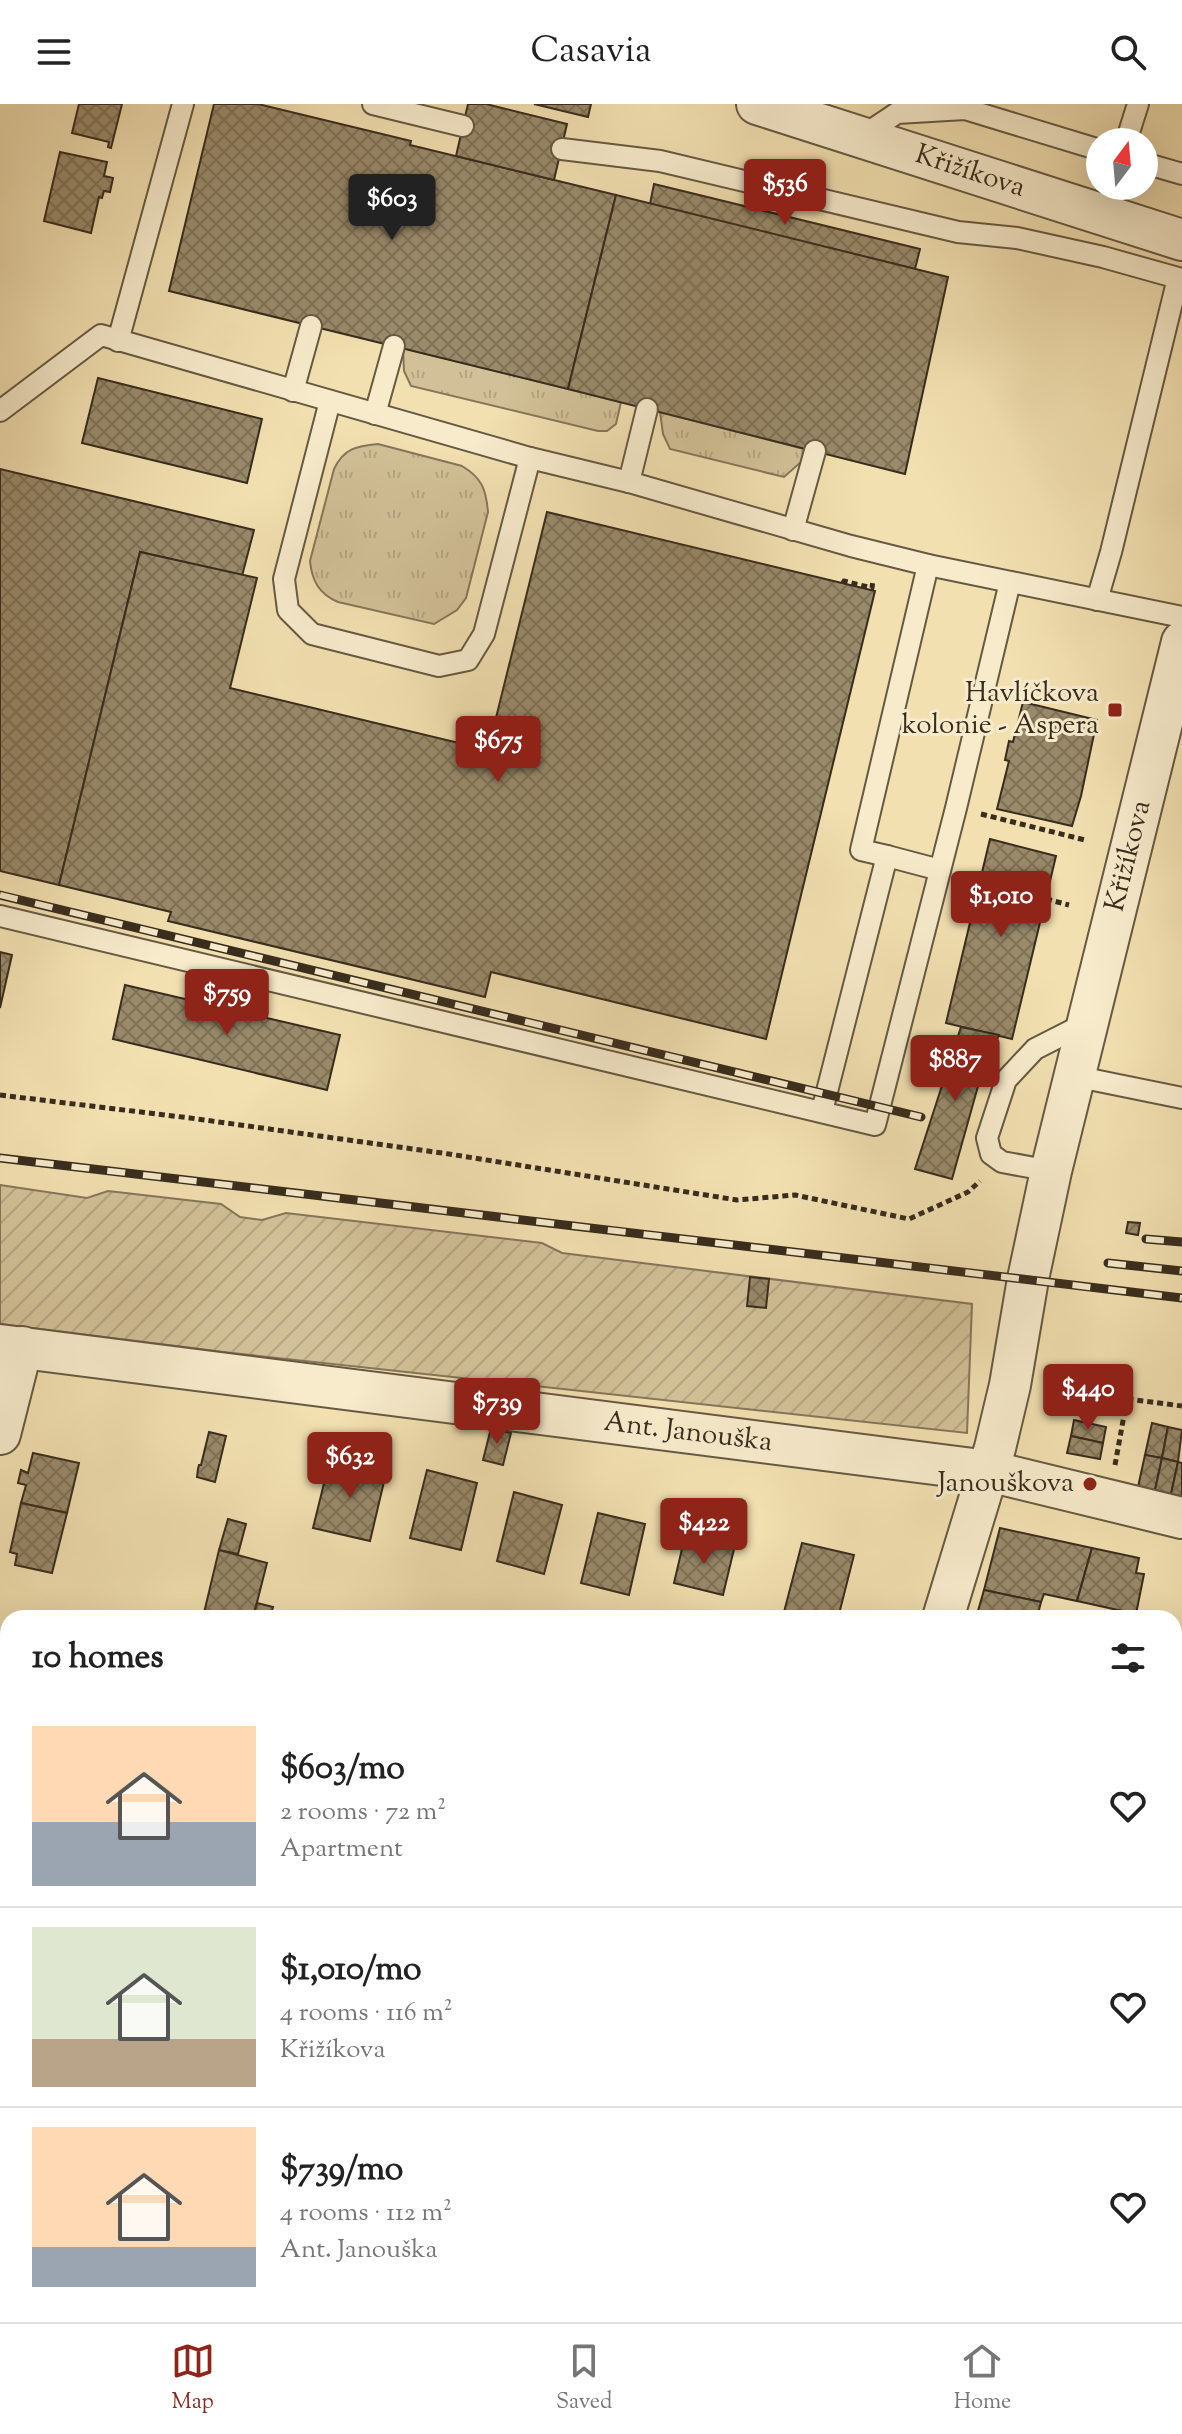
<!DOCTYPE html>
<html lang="en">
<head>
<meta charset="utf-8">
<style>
	body { margin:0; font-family:"Sorts Mill Goudy",serif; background:#f2f2f2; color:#222; height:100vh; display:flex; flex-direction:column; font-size:30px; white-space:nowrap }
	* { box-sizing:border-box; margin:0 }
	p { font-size:26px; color:#767676 }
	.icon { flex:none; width:44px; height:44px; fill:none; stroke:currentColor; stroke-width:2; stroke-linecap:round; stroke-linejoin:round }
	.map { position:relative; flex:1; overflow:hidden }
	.side { position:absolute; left:0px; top:1506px; width:1182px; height:712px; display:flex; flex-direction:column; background:#fff; border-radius:24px 24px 0 0; box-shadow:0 8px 32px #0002 }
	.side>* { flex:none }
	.needle { width:52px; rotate:16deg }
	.buttons { position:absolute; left:1086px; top:24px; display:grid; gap:16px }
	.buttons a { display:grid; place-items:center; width:72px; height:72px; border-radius:50%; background:#fff; box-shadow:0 8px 32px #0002; font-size:40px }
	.price { position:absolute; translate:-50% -68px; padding:0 18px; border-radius:8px; background:#8f2418; color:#fff; font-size:26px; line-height:52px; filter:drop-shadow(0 2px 4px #0008) }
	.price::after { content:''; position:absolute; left:50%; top:48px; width:24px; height:18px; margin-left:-12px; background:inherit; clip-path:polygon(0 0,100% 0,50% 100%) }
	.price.selected { background:#222; color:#fff }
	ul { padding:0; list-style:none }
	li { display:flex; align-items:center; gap:24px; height:200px; padding:0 32px }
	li+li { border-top:2px solid #e0e0e0 }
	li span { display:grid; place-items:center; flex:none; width:224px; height:160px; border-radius:0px; color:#555 }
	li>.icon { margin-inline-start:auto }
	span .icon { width:96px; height:96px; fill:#fffc; stroke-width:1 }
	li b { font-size:34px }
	h2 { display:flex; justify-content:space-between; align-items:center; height:96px; padding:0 32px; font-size:34px }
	header { display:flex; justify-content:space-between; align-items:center; height:104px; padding:0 32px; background:#fff; font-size:36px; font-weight:600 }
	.tabs { display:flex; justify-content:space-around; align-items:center; height:112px; border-top:2px solid #e0e0e0; background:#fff; font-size:22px; color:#767676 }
	.tabs a { display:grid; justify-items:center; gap:4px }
	.tabs .selected { color:#8f2418 }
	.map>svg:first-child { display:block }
	.grass { fill:url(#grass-tufts); stroke:#85765a; stroke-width:2 }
	.garden { fill:url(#garden-furrows); stroke:#85765a; stroke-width:2 }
	.building { fill:url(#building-cross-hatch); stroke:#382c1d; stroke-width:2 }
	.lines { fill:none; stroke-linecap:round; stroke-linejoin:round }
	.lane-casing { stroke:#665942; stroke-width:24 }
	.street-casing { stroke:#665942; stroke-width:44 }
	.path { stroke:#382c1d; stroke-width:5; stroke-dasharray:6 4; stroke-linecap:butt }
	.lane { stroke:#f7ebcc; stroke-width:20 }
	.street { stroke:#f7ebcc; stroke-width:40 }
	.rail-casing { stroke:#382c1d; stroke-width:9 }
	.rail { stroke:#f7ebcc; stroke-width:6; stroke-dasharray:18; stroke-linecap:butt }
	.poi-dot { fill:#8f2418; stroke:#f7ebcc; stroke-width:3 }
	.labels { text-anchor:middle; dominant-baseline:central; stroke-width:6; stroke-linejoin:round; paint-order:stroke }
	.street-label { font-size:28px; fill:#382c1d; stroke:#f7ebcc }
	.poi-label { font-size:28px; fill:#382c1d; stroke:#f7ebcc; text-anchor:end }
</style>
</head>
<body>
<header><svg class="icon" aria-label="menu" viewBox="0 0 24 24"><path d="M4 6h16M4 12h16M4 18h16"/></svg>Casavia<svg class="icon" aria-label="search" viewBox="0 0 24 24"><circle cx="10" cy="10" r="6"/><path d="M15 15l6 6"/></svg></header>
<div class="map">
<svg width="1182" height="2218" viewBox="0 0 1182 2218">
	<defs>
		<pattern id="grass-tufts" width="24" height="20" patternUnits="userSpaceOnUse" patternTransform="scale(2)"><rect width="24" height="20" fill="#d2c198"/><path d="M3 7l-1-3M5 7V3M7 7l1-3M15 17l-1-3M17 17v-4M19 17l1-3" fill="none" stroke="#b5a683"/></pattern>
		<pattern id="garden-furrows" width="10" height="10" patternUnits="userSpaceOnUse" patternTransform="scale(2)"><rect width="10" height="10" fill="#d2c198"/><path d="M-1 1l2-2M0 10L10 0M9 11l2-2" fill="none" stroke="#b5a683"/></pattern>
		<pattern id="building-cross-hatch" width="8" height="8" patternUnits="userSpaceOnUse" patternTransform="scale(2)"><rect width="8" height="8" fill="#998a6a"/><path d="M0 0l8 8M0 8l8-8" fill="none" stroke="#7e7157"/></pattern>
	</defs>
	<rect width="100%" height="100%" fill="#f2e0b1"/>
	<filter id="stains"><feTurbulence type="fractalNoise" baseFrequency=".0025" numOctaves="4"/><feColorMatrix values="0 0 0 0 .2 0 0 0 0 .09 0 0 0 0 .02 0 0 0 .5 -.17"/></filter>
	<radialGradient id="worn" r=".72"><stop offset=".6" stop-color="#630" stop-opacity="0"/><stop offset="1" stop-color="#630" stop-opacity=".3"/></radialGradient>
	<g class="grass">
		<polygon points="403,244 621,298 616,320 607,327 598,327 411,282 404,267"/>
		<polygon points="660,308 804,345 801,358 784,373 670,345 663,330"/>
		<path d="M378,340l84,22c20,12 24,23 26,46l-22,86 -9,12 -23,14 -96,-22c-19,-8 -26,-21 -28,-41l24,-92c10,-21 23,-23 44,-25z"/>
	</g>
	<polygon class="garden" points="0,1081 87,1094 108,1087 221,1100 240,1113 262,1116 286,1109 542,1139 562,1149 972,1200 967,1329 232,1249 0,1220"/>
	<g class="building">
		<polygon points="79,0 122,0 111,44 108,43 109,38 72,29"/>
		<polygon points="214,0 258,0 411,37 410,41 616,91 568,285 169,187"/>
		<polygon points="468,0 486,0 567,20 554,76 456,52"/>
		<polygon points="534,0 591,0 588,13"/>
		<polygon points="60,48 107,58 104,72 113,74 110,88 104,87 102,94 99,93 91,129 44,117"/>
		<polygon points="654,80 920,145 915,165 650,100"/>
		<polygon points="616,91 948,173 905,370 568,285"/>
		<polygon points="98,274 262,315 247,379 82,339"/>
		<polygon points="0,365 254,426 242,472 140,448 59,781 0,767"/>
		<polygon points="547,408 875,487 766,935 491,868 485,893 168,817 171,808 59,781 140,448 257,474 230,584 488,646"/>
		<polygon points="1023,598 1097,616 1081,692 1072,722 997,705 1009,657 1005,656 1009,637 1013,638"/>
		<polygon points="990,735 1056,752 1012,935 946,919"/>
		<polygon points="0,848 12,851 0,904"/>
		<polygon points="125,881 340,931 327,986 113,935"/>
		<polygon points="961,923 999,931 982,968 952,1075 915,1065"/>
		<polygon points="1128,1118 1140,1119 1138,1131 1126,1129"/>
		<polygon points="750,1173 769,1175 766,1204 747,1202"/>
		<polygon points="1074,1316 1106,1323 1103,1339 1071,1332"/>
		<polygon points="1152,1319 1168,1323 1162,1354 1145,1351"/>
		<polygon points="1168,1323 1182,1326 1178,1358 1162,1354"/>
		<polygon points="491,1324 511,1329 503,1361 483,1356"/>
		<polygon points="209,1328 226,1332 215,1378 197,1373 198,1365 199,1361 201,1361"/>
		<polygon points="1071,1332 1103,1339 1100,1355 1067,1349"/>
		<polygon points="33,1349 79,1359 67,1409 21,1399 26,1381 18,1379 21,1366 28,1369"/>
		<polygon points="1145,1351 1162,1354 1155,1386 1138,1383"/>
		<polygon points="1162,1354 1178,1358 1171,1390 1155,1386"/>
		<polygon points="330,1355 368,1364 368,1361 387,1365 370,1437 313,1424"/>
		<polygon points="1178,1358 1182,1359 1182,1392 1171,1390"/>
		<polygon points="427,1366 477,1379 461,1446 410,1434"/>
		<polygon points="514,1388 562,1401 544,1470 497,1457"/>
		<polygon points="21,1399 67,1409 52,1469 15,1461 17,1450 10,1448"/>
		<polygon points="598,1409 645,1420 629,1491 581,1479"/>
		<polygon points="228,1415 246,1420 238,1450 219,1446"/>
		<polygon points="1000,1424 1092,1444 1077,1497 1044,1490 1041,1498 984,1486"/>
		<polygon points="685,1432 734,1445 723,1491 674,1479"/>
		<polygon points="802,1439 854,1451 838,1514 808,1514 784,1508"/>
		<polygon points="1092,1444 1139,1454 1136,1469 1144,1470 1136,1510 1077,1497"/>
		<polygon points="219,1446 267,1459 253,1514 203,1513"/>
		<polygon points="984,1486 1041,1498 1037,1514 976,1514"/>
		<polygon points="257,1499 273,1503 270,1514 253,1514"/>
		<polygon points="0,1639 8,1641 8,1690 0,1688"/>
		<polygon points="1174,2079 1182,2081 1182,2129 1174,2127"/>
		<polygon points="0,2210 18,2213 17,2218 0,2218"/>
		<polygon points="447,2210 465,2213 464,2218 446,2218"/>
		<polygon points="599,2210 654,2210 651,2218 596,2218"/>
		<polygon points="768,2210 841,2210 839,2218 777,2218 767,2215"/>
	</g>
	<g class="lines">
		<defs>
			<g id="lane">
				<polyline points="373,0 463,22"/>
				<polyline points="861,33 897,9 965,5 1100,46"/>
				<polyline points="1126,38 1138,0"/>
				<polyline points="562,45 660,57 958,128 1017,134 1103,153 1178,174 1111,448 1097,496"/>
				<polyline points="1144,59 1182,70"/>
				<polyline points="118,237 183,0"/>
				<polyline points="293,287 311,222"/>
				<polyline points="330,297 284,475 288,506 312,530 439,562 468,556 484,530 530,354"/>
				<polyline points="0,307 101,231 530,354 629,378 851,442 928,461 1182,513"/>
				<polyline points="375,310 394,242"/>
				<polyline points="629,378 647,305"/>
				<polyline points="793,426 815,347"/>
				<polyline points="887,752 940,766"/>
				<polyline points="0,812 875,1021 956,704 1010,478"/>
				<polyline points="1074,972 1182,994"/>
				<polyline points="822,1007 887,752 861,746 928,461"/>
				<polyline points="1051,1067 1002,1058 991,1050 987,1034 1006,976 1035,945 1088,918"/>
			</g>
			<g id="street">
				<polyline points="757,0 1182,136"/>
				<polyline points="0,1241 989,1367 1182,1414"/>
				<polyline points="0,1330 22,1243"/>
				<polyline points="943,1514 995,1344 1010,1281 1028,1175 1051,1067 1182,538"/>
				<polyline points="0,1813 8,1815"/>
				<polyline points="1174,2034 1182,2036"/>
				<polyline points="720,2218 722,2210"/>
			</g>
		</defs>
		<use href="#lane" class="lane-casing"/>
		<use href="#street" class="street-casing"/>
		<g class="path">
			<polyline points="843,479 844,477 872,484 873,476"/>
			<polyline points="981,710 1085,736"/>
			<polyline points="1046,795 1069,801"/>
			<polyline points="0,991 190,1014 449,1050 737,1096 795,1091 909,1115 968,1088 980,1077"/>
			<polyline points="1048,1285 1182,1302"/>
			<polyline points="1115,1361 1127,1295"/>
		</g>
		<use href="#lane" class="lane"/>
		<use href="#street" class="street"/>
		<defs>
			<g id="rail">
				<polyline points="0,791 921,1013"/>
				<polyline points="0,1054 1182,1194"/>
				<polyline points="1146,1135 1182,1138"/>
				<polyline points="1108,1159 1182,1167"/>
			</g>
		</defs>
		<use href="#rail" class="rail-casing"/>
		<use href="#rail" class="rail"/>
	</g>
	<g class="poi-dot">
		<rect x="1107" y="598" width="16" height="16" rx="4"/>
		<circle cx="1090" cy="1380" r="8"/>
	</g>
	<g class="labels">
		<g class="street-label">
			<text transform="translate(970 68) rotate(18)">Křižíkova</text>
			<text transform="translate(1129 752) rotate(-76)">Křižíkova</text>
			<text transform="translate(688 1329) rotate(7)">Ant. Janouška</text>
		</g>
		<g class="poi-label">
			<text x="1099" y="590">Havlíčkova<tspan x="1099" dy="32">kolonie - Aspera</tspan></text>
			<text x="1074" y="1380">Janouškova</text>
		</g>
	</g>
	<rect width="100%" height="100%" filter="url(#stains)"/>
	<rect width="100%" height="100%" fill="url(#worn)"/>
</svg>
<div class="buttons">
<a><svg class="needle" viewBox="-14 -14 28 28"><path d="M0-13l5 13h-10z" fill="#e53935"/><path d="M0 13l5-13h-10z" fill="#767676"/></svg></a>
</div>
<b class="price" style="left:785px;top:123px">$536</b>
<b class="price selected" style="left:392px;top:138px">$603</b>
<b class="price" style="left:498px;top:680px">$675</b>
<b class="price" style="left:1001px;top:835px">$1,010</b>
<b class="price" style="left:227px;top:933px">$759</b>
<b class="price" style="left:955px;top:999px">$887</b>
<b class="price" style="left:1088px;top:1328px">$440</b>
<b class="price" style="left:497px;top:1342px">$739</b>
<b class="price" style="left:350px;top:1396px">$632</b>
<b class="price" style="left:704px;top:1462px">$422</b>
<section class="side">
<h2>10 homes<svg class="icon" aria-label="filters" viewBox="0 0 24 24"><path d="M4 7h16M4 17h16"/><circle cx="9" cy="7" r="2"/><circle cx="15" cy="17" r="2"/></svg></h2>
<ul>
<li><span style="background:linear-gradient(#ffd9b3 60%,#9aa5b1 0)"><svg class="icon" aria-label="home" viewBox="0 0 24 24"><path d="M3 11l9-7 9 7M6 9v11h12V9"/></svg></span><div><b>$603/mo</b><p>2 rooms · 72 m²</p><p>Apartment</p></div><svg class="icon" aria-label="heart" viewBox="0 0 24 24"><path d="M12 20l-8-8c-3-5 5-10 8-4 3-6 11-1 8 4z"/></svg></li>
<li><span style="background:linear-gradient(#dfe7d0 70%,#b9a48a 0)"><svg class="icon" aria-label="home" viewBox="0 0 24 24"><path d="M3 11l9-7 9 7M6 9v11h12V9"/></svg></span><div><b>$1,010/mo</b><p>4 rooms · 116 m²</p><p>Křižíkova</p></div><svg class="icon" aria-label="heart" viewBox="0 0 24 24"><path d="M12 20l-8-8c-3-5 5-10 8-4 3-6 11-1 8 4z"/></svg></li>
<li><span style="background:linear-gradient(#ffd9b3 75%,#9aa5b1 0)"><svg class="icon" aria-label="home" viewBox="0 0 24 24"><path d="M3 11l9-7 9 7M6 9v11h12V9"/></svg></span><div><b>$739/mo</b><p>4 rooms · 112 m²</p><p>Ant. Janouška</p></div><svg class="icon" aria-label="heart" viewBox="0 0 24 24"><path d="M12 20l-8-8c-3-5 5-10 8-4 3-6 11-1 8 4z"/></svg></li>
</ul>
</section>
</div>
<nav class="tabs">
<a class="selected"><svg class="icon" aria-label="map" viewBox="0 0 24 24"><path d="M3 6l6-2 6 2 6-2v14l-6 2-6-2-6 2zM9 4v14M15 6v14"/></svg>Map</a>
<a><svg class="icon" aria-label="saved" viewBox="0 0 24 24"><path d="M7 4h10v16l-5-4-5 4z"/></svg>Saved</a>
<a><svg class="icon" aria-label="home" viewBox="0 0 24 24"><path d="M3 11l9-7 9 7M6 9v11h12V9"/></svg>Home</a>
</nav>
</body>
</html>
